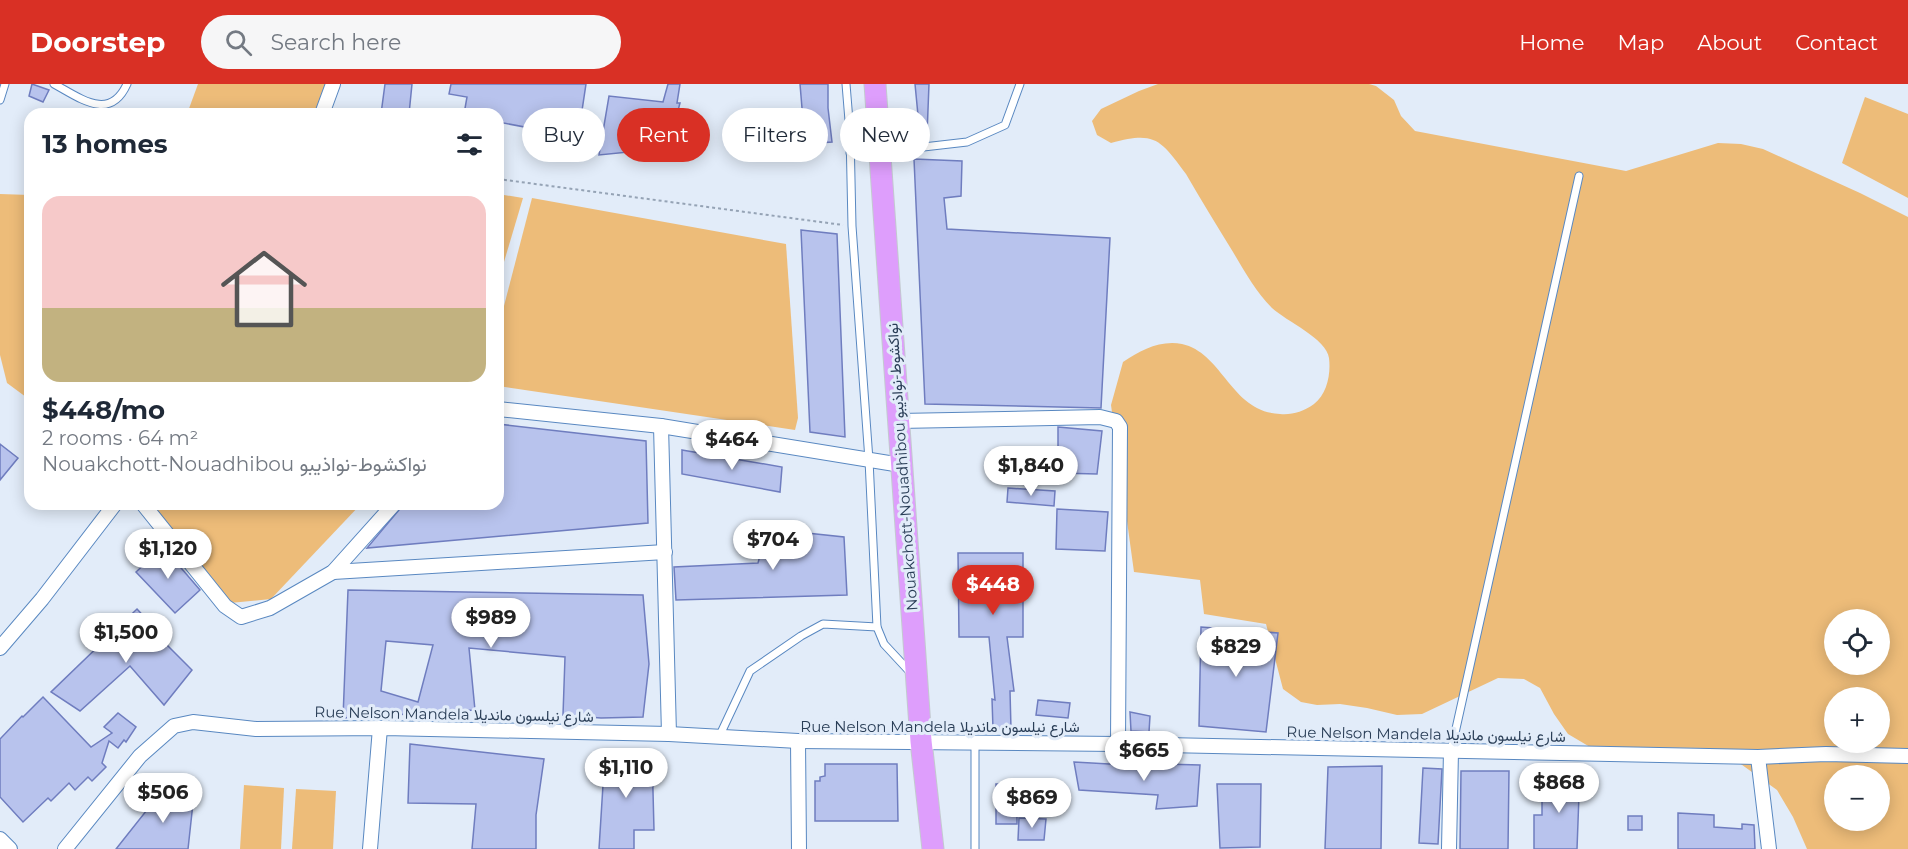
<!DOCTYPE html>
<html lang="en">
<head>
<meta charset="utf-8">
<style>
	body { margin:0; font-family:Montserrat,Vazirmatn,sans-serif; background:#f6f6f7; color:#1f2937; height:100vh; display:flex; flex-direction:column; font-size:22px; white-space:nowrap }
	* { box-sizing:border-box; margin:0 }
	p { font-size:20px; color:#747a83 }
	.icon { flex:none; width:33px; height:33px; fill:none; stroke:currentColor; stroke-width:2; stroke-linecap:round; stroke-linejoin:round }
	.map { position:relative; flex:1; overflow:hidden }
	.drawer { position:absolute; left:24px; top:24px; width:480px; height:402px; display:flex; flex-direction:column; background:#fff; border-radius:18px; box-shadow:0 3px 15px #0003 }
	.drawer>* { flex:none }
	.hud { position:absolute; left:522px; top:24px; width:570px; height:54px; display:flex; gap:12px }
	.fabs { position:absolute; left:1824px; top:525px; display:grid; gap:12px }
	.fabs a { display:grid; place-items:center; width:66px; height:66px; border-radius:50%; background:#fff; box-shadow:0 3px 15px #0003; font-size:30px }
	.price { position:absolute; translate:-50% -51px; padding:0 14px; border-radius:21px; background:#fff; color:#222; font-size:20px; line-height:39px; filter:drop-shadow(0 2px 3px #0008) }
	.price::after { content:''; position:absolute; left:50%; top:36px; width:18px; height:14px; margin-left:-9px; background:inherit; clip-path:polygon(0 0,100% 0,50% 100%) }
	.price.selected { background:#d93025; color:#fff }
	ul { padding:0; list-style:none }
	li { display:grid; align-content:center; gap:12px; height:318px; padding:0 18px }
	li+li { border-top:2px solid #e0e1e3 }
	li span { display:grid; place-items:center; height:186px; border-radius:18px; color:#555 }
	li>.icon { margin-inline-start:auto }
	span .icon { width:108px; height:108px; fill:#fffc; stroke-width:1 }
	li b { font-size:26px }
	h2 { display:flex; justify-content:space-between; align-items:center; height:72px; padding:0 18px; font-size:26px }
	.chip { padding:0 21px; border-radius:27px; background:#fff; box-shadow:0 3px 15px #0003; font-size:21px; line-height:54px }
	.chip.selected { background:#d93025; color:#fff }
	header { display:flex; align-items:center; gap:36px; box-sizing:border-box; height:84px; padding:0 30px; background:#d93025; color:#fff }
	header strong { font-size:28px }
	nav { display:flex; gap:33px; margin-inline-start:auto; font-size:21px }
	.search { width:420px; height:54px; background:#f6f6f7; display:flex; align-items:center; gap:15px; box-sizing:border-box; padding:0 21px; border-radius:33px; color:#747a83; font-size:22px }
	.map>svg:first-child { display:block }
	.green { fill:#edbc79; fill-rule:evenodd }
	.building { fill:#b8c3ed; stroke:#6f7dbf; stroke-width:1.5; fill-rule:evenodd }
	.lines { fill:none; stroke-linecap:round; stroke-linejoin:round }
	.service-casing { stroke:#5988c1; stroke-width:9 }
	.minor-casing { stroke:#5988c1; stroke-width:16 }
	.trunk-casing { stroke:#c3c9d0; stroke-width:23 }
	.path { stroke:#95a3b5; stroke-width:2; stroke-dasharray:3 3; stroke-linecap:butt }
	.service { stroke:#fff; stroke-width:7 }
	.minor { stroke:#fff; stroke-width:14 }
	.trunk { stroke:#de9efc; stroke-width:21 }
	.labels { text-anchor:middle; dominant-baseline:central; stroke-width:6; stroke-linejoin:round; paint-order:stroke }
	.street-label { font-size:15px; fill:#2a3e57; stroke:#e2ecf9 }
</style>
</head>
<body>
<header>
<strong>Doorstep</strong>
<div class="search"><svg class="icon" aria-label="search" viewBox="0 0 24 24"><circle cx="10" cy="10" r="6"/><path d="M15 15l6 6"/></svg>Search here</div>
<nav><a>Home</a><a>Map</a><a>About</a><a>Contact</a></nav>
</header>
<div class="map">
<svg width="1908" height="765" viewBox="0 0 1908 765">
	<rect width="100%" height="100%" fill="#e2ecf9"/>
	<g class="green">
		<polygon points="198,0 330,0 317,30 187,30"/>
		<path d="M1158,0h211l7,2 18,14 7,16 14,15 211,40 92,-28 23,1 22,5 97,44 48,24v632h-101l-14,-32 -16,-27 -46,-33 -26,-9 -115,-1 -22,-13 -14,-20 -14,-26 -16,-9 -26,-1 -76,36 -25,1 -30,-7 -27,-4 -23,1 -16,-3 -18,-13 -17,-65 -62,-10 -4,-34 -66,-8 -23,-167 12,-43c18,-12 37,-22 59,-18 41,9 49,68 98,70 12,1 23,-2 34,-10 13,-10 17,-30 15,-46 -2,-19 -43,-37 -57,-50 -16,-16 -27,-36 -39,-56 -16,-26 -32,-52 -47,-78 -26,-35 -31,-43 -75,-31l-14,-8 -5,-14 9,-12 38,-18zM1834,536h46v44h-46zM1834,614h46v44h-46zM1834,692h46v44h-46z"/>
		<polygon points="1865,13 1908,30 1908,114 1842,79"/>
		<polygon points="0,110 30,111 30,316 7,299 0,271"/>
		<polygon points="498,110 523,114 498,198"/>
		<polygon points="532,114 786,160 798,334 795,346 498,302 498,245"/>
		<polygon points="151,420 361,420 271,515 230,519"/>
		<polygon points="244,701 284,704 281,765 240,765"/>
		<polygon points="296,705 336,707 333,765 292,765"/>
	</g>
	<g class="building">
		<polygon points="32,0 49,6 43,18 29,12"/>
		<polygon points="385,0 412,0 409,30 381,30"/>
		<polygon points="451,0 586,0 578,53 498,38 498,30 464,30 467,13 449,10"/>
		<polygon points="668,0 680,0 677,19 680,19 668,64 599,71 609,12 663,18"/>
		<polygon points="800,0 828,0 828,24 832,58 805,60"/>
		<polygon points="915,0 929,0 927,51 920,52"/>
		<polygon points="914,75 962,77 961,112 944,114 947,145 1110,154 1101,324 925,320"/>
		<polygon points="801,146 837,150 845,353 810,348"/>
		<polygon points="498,340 646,357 648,439 367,464 404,420 498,420"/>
		<polygon points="1058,343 1102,347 1097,390 1058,389"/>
		<polygon points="0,360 18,374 0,396"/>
		<polygon points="682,366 782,383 780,408 682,390"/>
		<polygon points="1008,404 1055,407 1054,422 1007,418"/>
		<polygon points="1057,425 1108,428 1105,467 1056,465"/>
		<polygon points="759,444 844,453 847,511 676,516 674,483 758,479 762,464"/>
		<polygon points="163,463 200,506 175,529 136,488"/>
		<polygon points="958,469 1023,469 1023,553 1007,553 1014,607 1010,607 1011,645 993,645 992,615 995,616 989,553 959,553"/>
		<path d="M348,506l295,5 6,69 -6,53 -42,1 -38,-3 2,-58 -96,-9 6,62 -132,8zM386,557l47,4 -15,57 -37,-11z"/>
		<polygon points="137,525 162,552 160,554 192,586 164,621 130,582 80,627 51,608"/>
		<polygon points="1201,543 1278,549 1266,648 1199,642"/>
		<polygon points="43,613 91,663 112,649 104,643 118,629 136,643 126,658 124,656 118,664 109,657 102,679 106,683 92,697 88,693 75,706 69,699 51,717 48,714 23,738 0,713 0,655 22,632 23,633"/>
		<polygon points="1038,616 1070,619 1068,634 1036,631"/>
		<polygon points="1130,628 1150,632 1149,648 1131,647"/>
		<polygon points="410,660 544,675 536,731 536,765 472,765 476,720 408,719"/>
		<polygon points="605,669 652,669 654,746 634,746 634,765 599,765"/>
		<polygon points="1074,678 1162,683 1163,680 1200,681 1197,722 1156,725 1158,711 1079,706"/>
		<polygon points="825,680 897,680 898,737 815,737 815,697 820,697 820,693 825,692"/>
		<polygon points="1382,682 1381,765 1325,765 1328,683"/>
		<polygon points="1566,683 1580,684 1577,765 1534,765 1534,731 1542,731 1542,716 1564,717 1564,694 1539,693 1538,689"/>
		<polygon points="1423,684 1442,685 1438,760 1419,759"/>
		<polygon points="1461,687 1509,687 1508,765 1460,765"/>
		<rect x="996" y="700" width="21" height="40"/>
		<polygon points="1217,700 1261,700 1260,763 1220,764"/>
		<polygon points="162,707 194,710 188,765 116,765"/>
		<polygon points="1678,729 1714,731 1714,743 1742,745 1742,740 1754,741 1755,765 1678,765"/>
		<rect x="1628" y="732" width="14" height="14"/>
		<polygon points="1019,734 1046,735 1044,756 1018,756"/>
	</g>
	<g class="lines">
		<defs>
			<g id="service">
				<path d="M54,0c26,14 56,38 73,0"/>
				<polyline points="846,0 850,49 852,142 869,376 877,543 884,560 910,588"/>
				<polyline points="0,16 5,0"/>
				<polyline points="850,69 880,68 967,58 1005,41 1020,0"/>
				<polyline points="719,653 750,587 801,552 823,540 877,543"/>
				<polyline points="975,658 975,765"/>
				<polyline points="1451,667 1579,92"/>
			</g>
			<g id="minor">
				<polyline points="322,30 333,0"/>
				<polyline points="498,325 661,342 901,381"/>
				<polyline points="899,337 1100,333 1116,337 1120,343 1118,660"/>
				<polyline points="661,342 669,650"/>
				<polyline points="143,420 225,522 241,533 270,524 333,488 394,420"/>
				<polyline points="333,488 665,468"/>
				<polyline points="0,564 42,515 115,420"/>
				<polyline points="798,657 799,765"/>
				<polyline points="1758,673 1769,765"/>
				<polyline points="0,755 10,765"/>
				<polyline points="65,765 140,672 174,642 193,638 256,645 384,644 669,650 798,657 1118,660 1758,673 1826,670 1908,672"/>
				<polyline points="370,765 380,644"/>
				<polyline points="1449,765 1451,667"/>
			</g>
			<polyline id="trunk" points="875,0 921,657 933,765"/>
		</defs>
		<use href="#service" class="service-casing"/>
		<use href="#minor" class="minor-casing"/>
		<use href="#trunk" class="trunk-casing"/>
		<polyline class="path" points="498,95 843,141"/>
		<use href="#service" class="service"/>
		<use href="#minor" class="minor"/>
		<use href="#trunk" class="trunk"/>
	</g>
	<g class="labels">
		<g class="street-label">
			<text transform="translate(902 383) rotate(-94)">Nouakchott-Nouadhibou نواكشوط-نواذيبو</text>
			<text transform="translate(454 630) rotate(1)">Rue Nelson Mandela شارع نيلسون مانديلا</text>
			<text x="940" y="642">Rue Nelson Mandela شارع نيلسون مانديلا</text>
			<text transform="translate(1426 650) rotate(1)">Rue Nelson Mandela شارع نيلسون مانديلا</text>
		</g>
	</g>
</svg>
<div class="fabs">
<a><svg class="icon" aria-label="locate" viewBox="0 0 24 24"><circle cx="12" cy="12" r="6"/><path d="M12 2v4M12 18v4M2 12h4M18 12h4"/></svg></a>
<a>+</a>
<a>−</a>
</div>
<b class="price" style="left:732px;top:387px">$464</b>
<b class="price" style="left:1031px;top:413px">$1,840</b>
<b class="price" style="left:773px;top:487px">$704</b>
<b class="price" style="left:168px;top:496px">$1,120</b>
<b class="price selected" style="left:993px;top:532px">$448</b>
<b class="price" style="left:491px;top:565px">$989</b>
<b class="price" style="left:126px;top:580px">$1,500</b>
<b class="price" style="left:1236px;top:594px">$829</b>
<b class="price" style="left:1144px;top:698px">$665</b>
<b class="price" style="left:626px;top:715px">$1,110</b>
<b class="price" style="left:1559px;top:730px">$868</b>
<b class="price" style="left:163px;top:740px">$506</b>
<b class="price" style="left:1032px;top:745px">$869</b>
<div class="hud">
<a class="chip">Buy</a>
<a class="chip selected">Rent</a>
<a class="chip">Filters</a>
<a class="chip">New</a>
</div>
<section class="drawer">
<h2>13 homes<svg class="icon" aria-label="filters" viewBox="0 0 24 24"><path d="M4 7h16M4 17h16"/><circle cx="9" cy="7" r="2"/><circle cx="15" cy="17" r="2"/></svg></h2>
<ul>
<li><span style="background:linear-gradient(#f6c9c9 60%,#c2b280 0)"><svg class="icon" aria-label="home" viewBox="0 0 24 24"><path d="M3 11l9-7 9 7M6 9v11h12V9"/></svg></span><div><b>$448/mo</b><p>2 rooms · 64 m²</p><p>Nouakchott-Nouadhibou نواكشوط-نواذيبو</p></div></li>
</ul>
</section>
</div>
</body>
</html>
